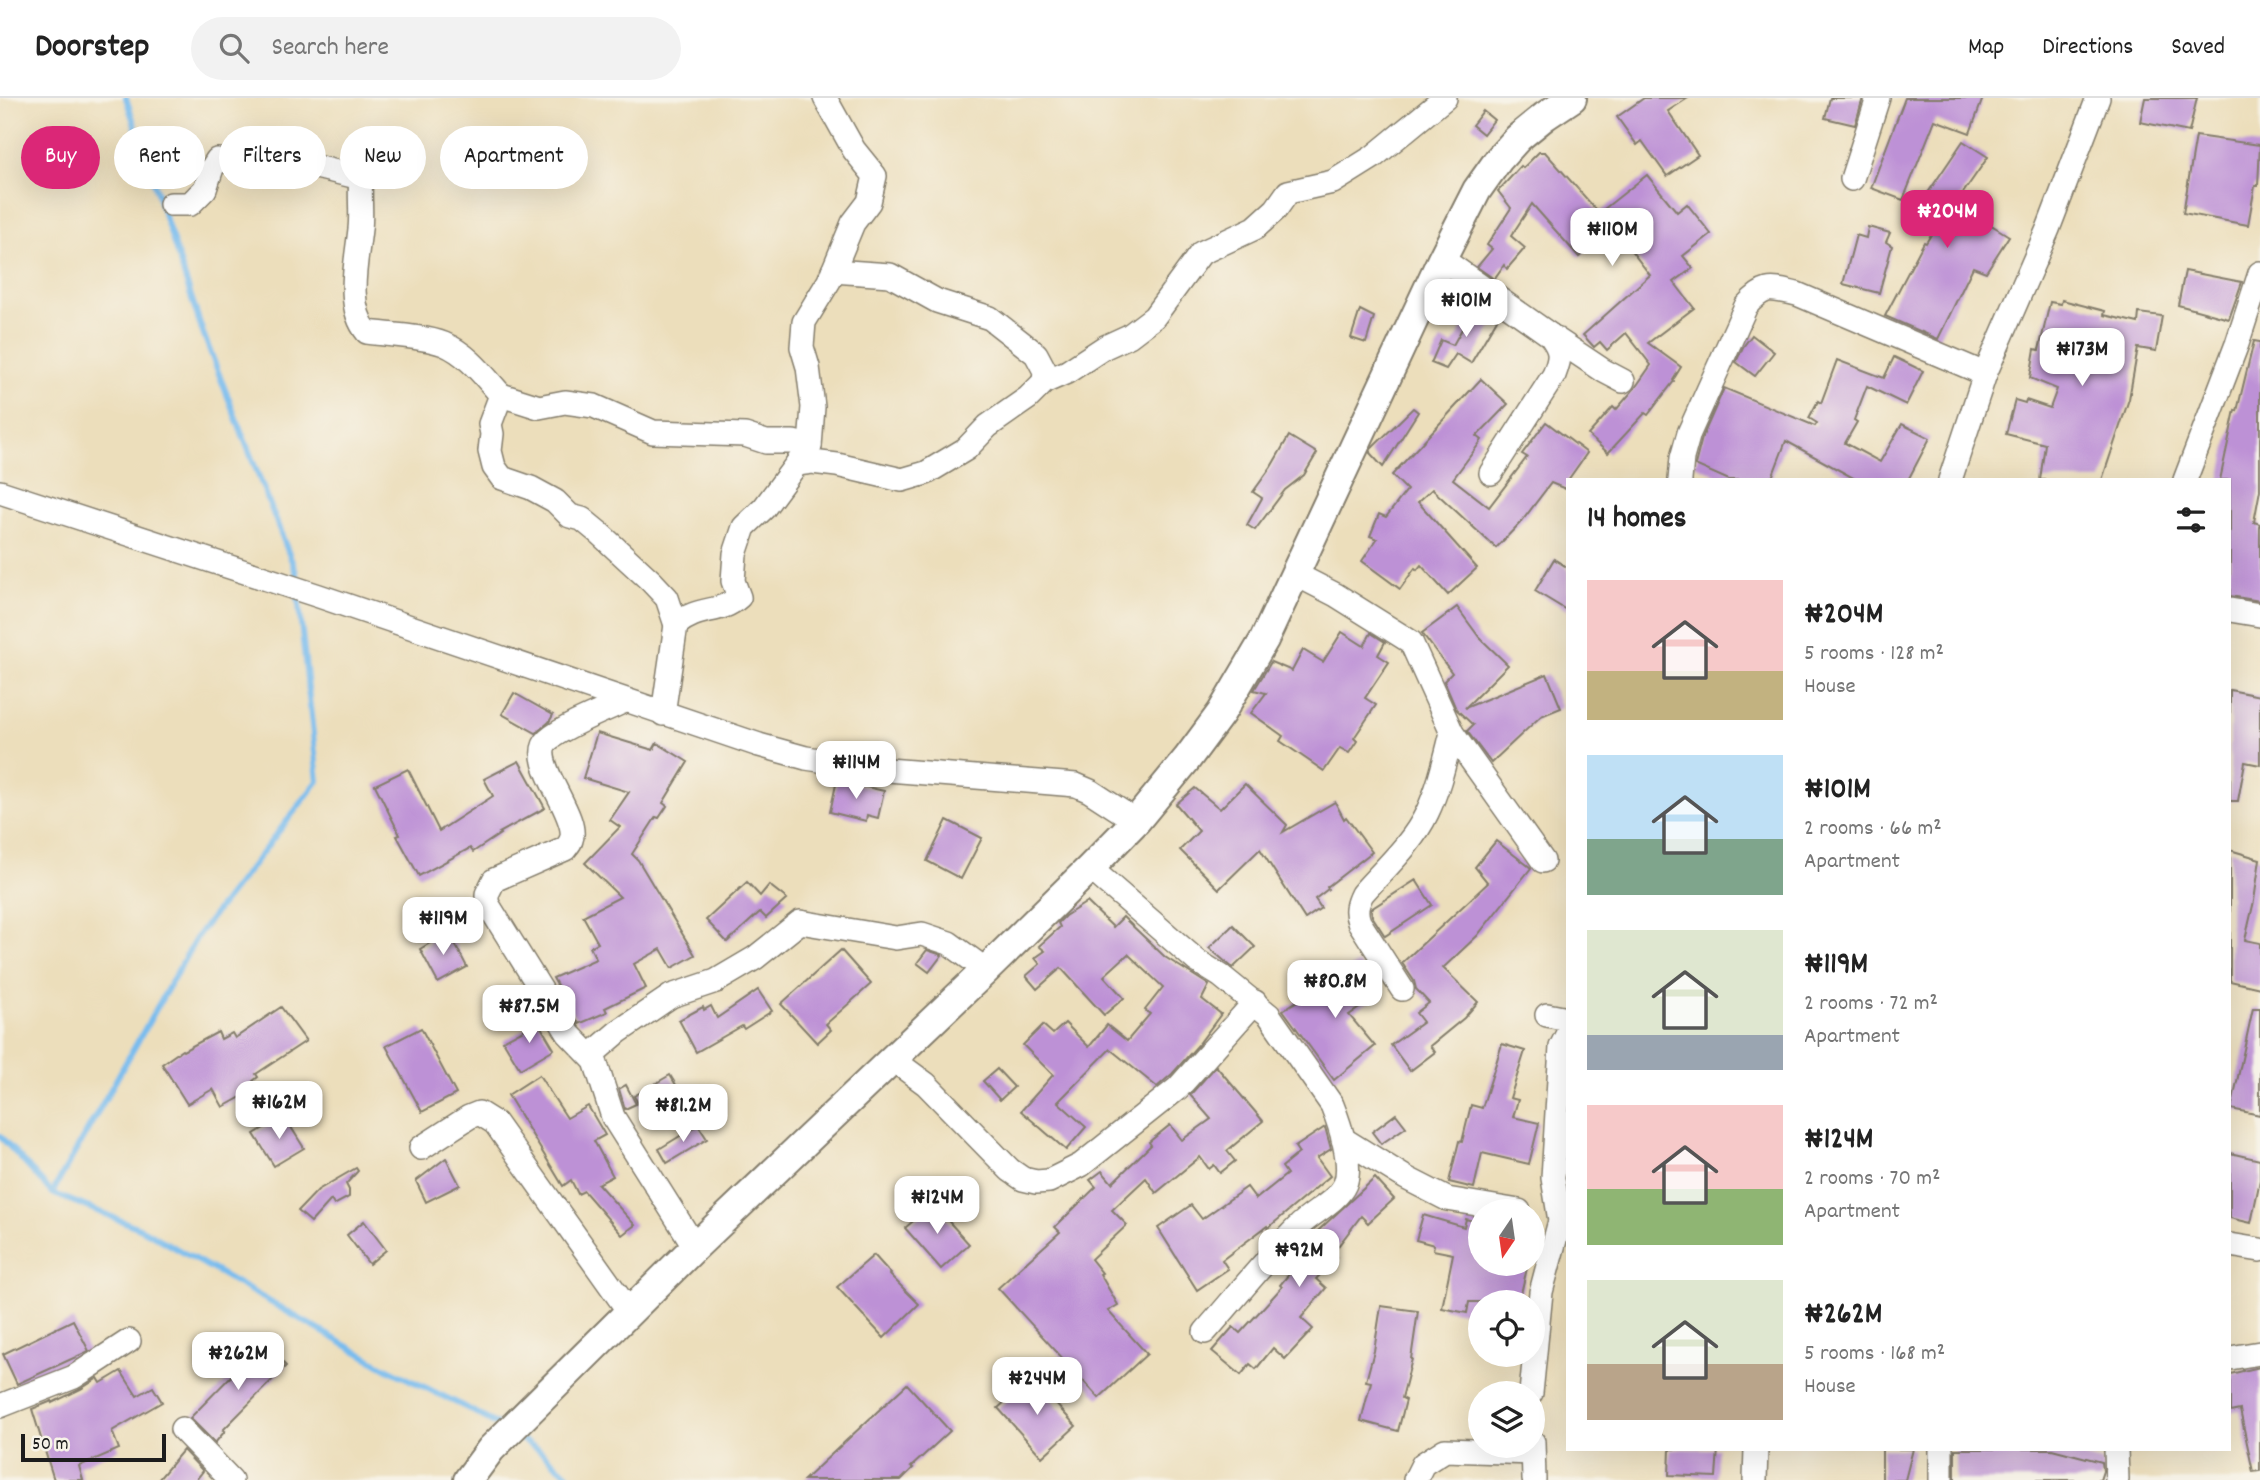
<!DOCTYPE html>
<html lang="en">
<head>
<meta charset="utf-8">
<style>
	body { margin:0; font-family:Dekko,sans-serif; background:#f2f2f2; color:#222; height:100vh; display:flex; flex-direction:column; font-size:26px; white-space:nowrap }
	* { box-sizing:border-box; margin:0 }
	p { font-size:23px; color:#767676 }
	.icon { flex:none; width:38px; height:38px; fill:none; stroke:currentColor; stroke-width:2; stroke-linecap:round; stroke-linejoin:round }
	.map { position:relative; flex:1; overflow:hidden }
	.sheet { position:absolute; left:1566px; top:380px; width:665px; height:973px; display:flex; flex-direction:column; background:#fff; border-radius:0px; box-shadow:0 7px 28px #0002 }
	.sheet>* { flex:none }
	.guide { position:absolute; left:21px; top:28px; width:665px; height:63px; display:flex; gap:14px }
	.needle { width:46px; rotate:193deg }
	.tools { position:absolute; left:1468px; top:1101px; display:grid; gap:14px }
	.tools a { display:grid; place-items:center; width:77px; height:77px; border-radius:50%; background:#fff; box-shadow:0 7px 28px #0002; font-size:35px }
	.scale { position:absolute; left:21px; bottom:18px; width:145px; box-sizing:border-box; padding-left:7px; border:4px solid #1c1c1c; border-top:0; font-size:19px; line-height:24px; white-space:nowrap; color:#1c1c1c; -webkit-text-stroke:5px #f7f3e8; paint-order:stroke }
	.price { position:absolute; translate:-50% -60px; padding:0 16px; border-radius:14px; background:#fff; color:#222; font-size:23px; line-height:46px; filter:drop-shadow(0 2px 4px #0008) }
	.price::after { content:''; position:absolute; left:50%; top:42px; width:21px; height:16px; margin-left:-10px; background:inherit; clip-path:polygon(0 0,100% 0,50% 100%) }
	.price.active { background:#db2777; color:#fff }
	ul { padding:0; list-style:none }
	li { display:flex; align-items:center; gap:21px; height:175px; padding:0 21px }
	li span { display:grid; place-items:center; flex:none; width:196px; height:140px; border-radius:0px; color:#555 }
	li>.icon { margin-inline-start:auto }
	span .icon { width:84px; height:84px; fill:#fffc; stroke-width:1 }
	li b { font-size:30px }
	h2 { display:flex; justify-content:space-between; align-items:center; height:84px; padding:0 21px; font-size:30px }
	.chip { padding:0 24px; border-radius:32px; background:#fff; box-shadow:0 7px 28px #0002; font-size:24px; line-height:63px }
	.chip.active { background:#db2777; color:#fff }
	header { display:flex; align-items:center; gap:42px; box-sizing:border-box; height:98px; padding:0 35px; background:#fff; border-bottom:2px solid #e0e0e0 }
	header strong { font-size:33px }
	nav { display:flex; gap:38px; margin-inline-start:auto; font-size:24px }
	.search { width:490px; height:63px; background:#f2f2f2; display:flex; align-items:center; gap:18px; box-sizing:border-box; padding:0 24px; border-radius:38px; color:#767676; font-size:26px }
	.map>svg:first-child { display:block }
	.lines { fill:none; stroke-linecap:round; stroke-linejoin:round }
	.stream { stroke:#78bcee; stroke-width:6 }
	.building { fill:#bd91d6 }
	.minor-casing { stroke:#847d6c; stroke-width:26 }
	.major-casing { stroke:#847d6c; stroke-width:32 }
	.minor { stroke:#fff; stroke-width:23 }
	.major { stroke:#fff; stroke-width:28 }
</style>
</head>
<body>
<header>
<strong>Doorstep</strong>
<div class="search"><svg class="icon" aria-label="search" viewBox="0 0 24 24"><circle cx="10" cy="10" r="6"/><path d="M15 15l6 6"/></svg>Search here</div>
<nav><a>Map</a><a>Directions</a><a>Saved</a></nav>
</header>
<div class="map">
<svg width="2260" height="1382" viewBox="0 0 2260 1382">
	<rect width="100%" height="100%" fill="#f7f3e8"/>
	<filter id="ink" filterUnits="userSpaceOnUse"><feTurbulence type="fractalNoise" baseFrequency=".0143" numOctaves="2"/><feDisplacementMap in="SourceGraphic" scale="14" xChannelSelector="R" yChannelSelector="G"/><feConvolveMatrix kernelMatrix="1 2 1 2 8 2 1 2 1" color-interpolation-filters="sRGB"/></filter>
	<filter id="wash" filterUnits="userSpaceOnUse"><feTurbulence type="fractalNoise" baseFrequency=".00686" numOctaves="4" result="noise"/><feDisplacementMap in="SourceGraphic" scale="28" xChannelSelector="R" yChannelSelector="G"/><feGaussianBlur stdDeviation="1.57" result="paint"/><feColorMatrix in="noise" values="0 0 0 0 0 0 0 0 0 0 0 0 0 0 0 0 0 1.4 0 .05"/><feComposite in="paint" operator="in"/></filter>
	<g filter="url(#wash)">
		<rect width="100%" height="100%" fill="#ecdebb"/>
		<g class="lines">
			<g class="stream">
				<polyline points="126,0 203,235 296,474 297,486"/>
				<polyline points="0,1038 52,1095 142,1131 386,1270 467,1310 503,1330"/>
				<polyline points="52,1095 198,837 318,683 298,497"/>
				<polyline points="515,1338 538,1351 574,1382"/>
			</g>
		</g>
		<g id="blocks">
			<g class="building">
				<polygon points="1644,0 1688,0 1668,13 1698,57 1667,78 1642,43 1637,47 1617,19"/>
				<polygon points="1830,0 1863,0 1855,27 1825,20"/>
				<polygon points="1905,0 1983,0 1970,35 1935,22 1903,102 1871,90"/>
				<polygon points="2145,0 2197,0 2189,34 2140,24"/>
				<polygon points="1483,13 1494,22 1483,36 1472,27"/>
				<polygon points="2196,38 2260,47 2258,88 2255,88 2248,127 2183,115"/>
				<polygon points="1963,43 1988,59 1956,105 2009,138 1986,174 1973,169 1938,241 1885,218 1924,144 1926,145 1943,117 1919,108"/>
				<polygon points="1539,54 1545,54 1599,115 1647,77 1677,114 1687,106 1711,136 1683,158 1693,170 1674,184 1694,210 1648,245 1681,269 1673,282 1674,283 1648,317 1645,315 1608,355 1588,337 1613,309 1616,312 1635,290 1651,267 1626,235 1607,252 1600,244 1594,249 1583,237 1650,177 1613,129 1579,159 1532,106 1511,138 1525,150 1507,171 1504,167 1494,181 1477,169 1492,151 1487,147 1511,110 1498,93 1521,68 1523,70"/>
				<polygon points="1868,129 1890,135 1886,144 1892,148 1879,195 1843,186 1856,137 1866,140"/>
				<polygon points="2185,173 2242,184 2229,221 2178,207"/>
				<polygon points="2062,202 2105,213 2104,217 2138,225 2139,215 2162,218 2156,253 2138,250 2129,301 2102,382 2040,382 2045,346 2006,336 2015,302 2025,305 2026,302 2050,310 2057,291 2030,280 2035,251 2039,252 2050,204 2061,206"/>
				<polygon points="1476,206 1497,221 1471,265 1456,256 1446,271 1431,265 1441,242 1453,247"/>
				<polygon points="1360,212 1374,219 1366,245 1351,240"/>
				<polygon points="1752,237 1774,254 1755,278 1736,264 1743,249"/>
				<polygon points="2254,243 2260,244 2260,392 2254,424 2260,426 2260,503 2230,498 2230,382 2220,382 2235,312 2237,313"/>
				<polygon points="1894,259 1923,273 1906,307 1867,288 1854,322 1857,324 1845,345 1880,364 1902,326 1930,340 1908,382 1857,382 1786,343 1771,382 1729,382 1695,367 1702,340 1724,290 1815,328 1817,325 1809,320 1818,303 1821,305 1837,262 1884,280"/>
				<polygon points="1481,281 1508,306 1477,338 1482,342 1453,381 1489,409 1527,359 1522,356 1546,324 1587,355 1568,382 1568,392 1551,385 1522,423 1496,450 1432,391 1418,404 1477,470 1448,497 1421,467 1417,472 1415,470 1400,491 1362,463 1377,441 1370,438 1379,416 1386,419 1407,392 1392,377"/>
				<polygon points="1413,310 1418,314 1383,369 1370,355 1371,351"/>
				<polygon points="1289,338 1317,355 1304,377 1285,392 1255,432 1247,427 1262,400 1253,394 1271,369"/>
				<polygon points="1554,461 1568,470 1568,513 1535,493"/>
				<polygon points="1457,509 1479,539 1508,567 1465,610 1547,576 1561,610 1541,618 1491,665 1467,633 1473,627 1456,611 1444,583 1452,575 1422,535"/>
				<polygon points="1342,534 1364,548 1371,535 1385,544 1378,557 1389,564 1365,600 1376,607 1354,640 1357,643 1349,655 1340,650 1324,673 1280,643 1283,638 1251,615 1266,595 1254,592 1271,564 1292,573 1303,552 1323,564"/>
				<polygon points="2230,592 2260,598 2260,667 2245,664 2238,703 2230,703"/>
				<polygon points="514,595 553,617 549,624 536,635 502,616"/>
				<polygon points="597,635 653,652 657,645 688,664 663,705 667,708 659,720 656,719 632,756 638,762 695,857 672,870 661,851 634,866 646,890 605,910 607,914 579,926 553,880 596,861 590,849 598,845 583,818 620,799 585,765 620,729 610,722 629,694 583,680"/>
				<polygon points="519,663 545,710 499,735 500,736 473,754 470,750 419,778 397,738 400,737 375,687 408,671 439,733 493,698 484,681"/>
				<polygon points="837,682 884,693 878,720 867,717 866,723 830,714"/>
				<polygon points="1245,686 1287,727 1283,734 1335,704 1344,721 1346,719 1372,754 1327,789 1328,791 1315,801 1321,810 1305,821 1260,751 1219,791 1180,752 1199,733 1176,706 1195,690 1220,711"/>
				<polygon points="947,722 982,740 961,781 927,763"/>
				<polygon points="1496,743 1531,770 1477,838 1443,870 1478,904 1464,920 1430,948 1435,954 1410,973 1391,947 1423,924 1416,915 1429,905 1416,891 1414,883 1402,865 1488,785 1475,769"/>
				<polygon points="2230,752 2260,761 2254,803 2245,842 2260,845 2260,890 2230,883"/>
				<polygon points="1416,782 1432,807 1385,838 1372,818 1371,811"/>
				<polygon points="747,784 760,798 769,787 787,801 766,820 760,814 727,844 706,822"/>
				<polygon points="1087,804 1113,829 1123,819 1165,859 1209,887 1202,901 1221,916 1198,947 1172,976 1157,989 1110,951 1058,1004 1086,1029 1066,1052 1021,1013 1053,977 1023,947 1043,927 1053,936 1065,925 1089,949 1107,927 1127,943 1150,916 1145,912 1163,889 1128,856 1104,878 1124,900 1104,917 1061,870 1037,891 1026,878 1040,866 1035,860 1045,853 1039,848 1060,829 1058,825 1065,818"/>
				<polygon points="1233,827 1255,849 1233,870 1209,850"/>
				<polygon points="440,833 444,839 450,836 467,869 438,885 420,851 430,845 427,840"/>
				<polygon points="841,852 871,886 826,926 831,932 817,945 781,906"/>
				<polygon points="927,852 942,857 929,874 917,865"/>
				<polygon points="1358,865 1379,897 1349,917 1375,948 1334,982 1283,912"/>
				<polygon points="758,892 772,913 744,931 742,928 696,954 679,922 703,909 704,912 711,908 717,920"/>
				<polygon points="281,909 306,943 256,976 258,979 253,983 257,990 223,1009 213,991 187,1006 162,966 182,952 183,953 218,934 221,941 232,935 235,940"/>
				<polygon points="2253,910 2260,910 2260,1017 2231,1011"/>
				<polygon points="538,924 554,951 520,971 503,943"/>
				<polygon points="421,930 456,996 422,1014 386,948"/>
				<polygon points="1502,946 1525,953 1510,1000 1518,1002 1513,1019 1539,1025 1529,1066 1482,1055 1474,1090 1449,1084 1459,1043 1462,1044 1471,1007 1482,1010"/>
				<polygon points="1216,968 1263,1023 1227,1053 1235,1063 1220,1075 1214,1067 1209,1071 1200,1059 1156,1095 1146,1080 1112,1112 1127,1127 1091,1161 1102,1175 1100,1176 1118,1207 1108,1213 1147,1256 1099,1300 998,1190 1060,1134 1055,1129 1096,1089 1090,1082 1102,1073 1112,1085 1151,1047 1149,1044 1170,1027 1182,1042 1211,1021 1190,997"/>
				<polygon points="997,971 1014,989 1000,1002 983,983"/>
				<polygon points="539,977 567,1020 588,1008 605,1037 594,1043 613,1078 598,1086 635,1127 622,1137 584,1093 578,1096 571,1082 563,1088 508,997"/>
				<polygon points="670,977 685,1002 648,1023 634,998"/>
				<polygon points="626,987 636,1006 625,1011 619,991"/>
				<polygon points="1396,1016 1406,1029 1381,1046 1372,1034"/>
				<polygon points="284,1018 304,1050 274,1068 254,1036"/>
				<polygon points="698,1027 707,1041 667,1065 659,1051"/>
				<polygon points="1325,1029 1331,1051 1317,1060 1330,1078 1268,1130 1267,1128 1222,1162 1228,1171 1197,1192 1158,1130 1191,1107 1202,1121 1247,1089 1256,1101 1287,1076 1282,1069 1299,1055 1295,1049"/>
				<polygon points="2230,1055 2260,1062 2260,1082 2251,1125 2230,1120"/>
				<polygon points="446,1060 460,1087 426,1104 416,1083"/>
				<polygon points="356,1070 358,1073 346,1086 349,1092 349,1099 334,1107 331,1102 311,1124 298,1113 318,1092"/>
				<polygon points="1375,1080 1394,1101 1368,1125 1361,1118 1333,1155 1337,1159 1316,1181 1326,1190 1301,1220 1313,1231 1285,1261 1273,1250 1256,1271 1250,1266 1241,1277 1212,1253 1233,1229 1240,1235 1282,1189 1280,1187 1312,1148 1307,1143"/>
				<polygon points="933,1106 969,1146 941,1171 905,1130"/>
				<polygon points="1423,1117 1464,1129 1466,1121 1480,1125 1480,1166 1528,1166 1519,1204 1469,1204 1467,1215 1442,1210 1453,1156 1433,1152 1434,1147 1416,1142"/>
				<polygon points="364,1123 386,1152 369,1166 347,1137"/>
				<polygon points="874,1157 891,1176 890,1177 919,1206 884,1240 837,1189"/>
				<polygon points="1381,1208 1418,1213 1411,1261 1412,1261 1402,1300 1406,1302 1398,1333 1361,1323 1371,1284 1366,1283 1374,1253"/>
				<polygon points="73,1222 89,1253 17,1286 3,1256"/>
				<polygon points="262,1243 286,1268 223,1332 225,1333 215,1345 190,1320 245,1264 243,1262"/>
				<polygon points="2260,1269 2260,1373 2253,1374 2240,1312 2230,1314 2230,1276"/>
				<polygon points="121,1273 137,1298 153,1289 162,1304 112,1333 119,1351 79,1368 83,1382 54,1382 32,1311 52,1303 52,1305 81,1291 98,1280 101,1285"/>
				<polygon points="1032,1280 1076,1328 1042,1359 998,1310"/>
				<polygon points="907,1286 950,1333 911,1369 913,1370 901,1382 804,1382"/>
				<polygon points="1670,1351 1718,1351 1716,1379 1669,1377"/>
				<polygon points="1882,1351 1913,1351 1905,1382 1882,1382"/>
				<polygon points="1955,1351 2052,1351 2102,1364 2103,1373 2100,1382 1955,1382"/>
				<polygon points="183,1352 203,1373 196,1382 158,1382"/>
			</g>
		</g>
	</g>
	<g filter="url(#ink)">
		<use href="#blocks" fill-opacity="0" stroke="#847d6c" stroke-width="2"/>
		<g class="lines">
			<defs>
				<g id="minor">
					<polyline points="1852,81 1878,0"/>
					<path d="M171,106h19l15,-15 7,-21 5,-8 34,3 30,6 23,-5 57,14c-2,17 1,34 -1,51 -3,31 -15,77 7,103 22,3 57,4 77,12 24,10 40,32 57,51l-11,29 2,10 -2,17 4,16 8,11 29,10 24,13 15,15 12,3 17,14 52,48 16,17 9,27"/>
					<path d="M1442,161l108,76c12,16 11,22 4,40l-63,98"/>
					<polyline points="833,173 890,177 937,203 990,220 1036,256 1045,273 1044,284"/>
					<polyline points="1550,237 1604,273 1623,283"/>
					<polyline points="501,297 539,309 565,304 594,308 653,334 745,337 766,344 793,344 810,348"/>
					<polyline points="797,366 812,364 837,367 902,382 926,375 966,351 988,328 1028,300 1044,284 1067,274 1105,249 1129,238 1154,219 1201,155 1255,130 1276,111 1288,94 1333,84 1373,59 1445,0"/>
					<path d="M1680,382l2,-22 7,-25 57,-127c19,-21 24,-18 51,-12l188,80"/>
					<polyline points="1950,382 1985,276 2048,131 2098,0"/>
					<polyline points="2185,382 2237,246 2260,175"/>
					<polyline points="0,394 319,498 759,647 806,660 888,672 1076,687 1090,693 1136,723"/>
					<polyline points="1295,476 1336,497 1411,544 1452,635 1543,763"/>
					<polyline points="2230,512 2260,517"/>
					<path d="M625,603c-22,10 -59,24 -77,39 -22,20 33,76 23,100 -1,4 -4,6 -6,9l-71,31 -7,14v9l81,130 27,28 18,56 82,130"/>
					<path d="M663,616l13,-89c23,-20 43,-10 63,-28l-6,-16 2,-27 9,-27 20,-19 46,-62 3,-39 -5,-40 -6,-20 2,-25 25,-41 24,-58 16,-21 6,-26 -21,-26 -29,-52"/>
					<path d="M1090,770l107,93 24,15 48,39 63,90c8,20 21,59 13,79 -8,18 -34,29 -47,43 -33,33 -62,70 -93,105"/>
					<path d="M1402,891l-43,-67c-4,-11 -2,-18 3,-28 22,-25 51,-51 65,-81 12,-25 18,-53 25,-80"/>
					<polyline points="1547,917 1568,921"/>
					<polyline points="591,957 618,934 671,898 716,883 755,860 800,824 896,840 922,836 949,845 986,872"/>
					<polyline points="892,961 926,986 1010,1072 1023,1081 1036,1084 1049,1083 1081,1067 1178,990 1255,904"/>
					<polyline points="1343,1041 1406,1080 1447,1101 1519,1113"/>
					<polyline points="421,1050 469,1019 479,1015 495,1025 630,1215"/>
					<polyline points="2230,1147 2260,1152"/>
					<polyline points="2230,1260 2260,1255"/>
					<polyline points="1531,1295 1541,1194 1560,1123 1553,1080 1561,949 1568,935"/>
					<polyline points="0,1308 74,1279 129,1243"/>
					<polyline points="182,1331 231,1382"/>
					<polyline points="1533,1344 1534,1382"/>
					<polyline points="2116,1351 2117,1382"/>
					<polyline points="1415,1382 1423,1366 1445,1352 1533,1355"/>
					<polyline points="1755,1382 1756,1351"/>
					<polyline points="1941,1382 1941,1351"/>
				</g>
				<polyline id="major" points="468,1382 491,1351 695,1149 986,872 1090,770 1136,723 1187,661 1221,615 1264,542 1442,161 1477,92 1499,61 1518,40 1545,18 1572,0"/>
			</defs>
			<use href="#minor" class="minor-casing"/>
			<use href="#major" class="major-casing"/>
			<use href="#minor" class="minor"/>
			<use href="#major" class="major"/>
		</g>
	</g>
</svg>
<div class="tools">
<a><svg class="needle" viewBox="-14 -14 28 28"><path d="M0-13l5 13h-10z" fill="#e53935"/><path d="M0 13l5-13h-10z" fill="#767676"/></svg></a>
<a><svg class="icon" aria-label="locate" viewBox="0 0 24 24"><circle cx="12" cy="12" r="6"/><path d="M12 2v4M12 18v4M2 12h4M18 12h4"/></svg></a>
<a><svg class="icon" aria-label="layers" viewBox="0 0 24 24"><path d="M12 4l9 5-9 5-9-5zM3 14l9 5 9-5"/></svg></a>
</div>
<div class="scale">50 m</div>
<b class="price active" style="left:1947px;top:152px">₦204M</b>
<b class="price" style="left:1612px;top:170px">₦110M</b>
<b class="price" style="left:1466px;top:241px">₦101M</b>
<b class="price" style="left:2082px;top:290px">₦173M</b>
<b class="price" style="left:856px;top:703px">₦114M</b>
<b class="price" style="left:443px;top:859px">₦119M</b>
<b class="price" style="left:1335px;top:922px">₦80.8M</b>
<b class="price" style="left:529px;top:947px">₦87.5M</b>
<b class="price" style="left:279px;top:1043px">₦162M</b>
<b class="price" style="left:683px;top:1046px">₦81.2M</b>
<b class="price" style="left:937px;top:1138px">₦124M</b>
<b class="price" style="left:1299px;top:1191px">₦92M</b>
<b class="price" style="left:238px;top:1294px">₦262M</b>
<b class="price" style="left:1037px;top:1319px">₦244M</b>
<div class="guide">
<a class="chip active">Buy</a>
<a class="chip">Rent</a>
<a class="chip">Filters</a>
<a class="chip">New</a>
<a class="chip">Apartment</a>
</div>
<section class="sheet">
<h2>14 homes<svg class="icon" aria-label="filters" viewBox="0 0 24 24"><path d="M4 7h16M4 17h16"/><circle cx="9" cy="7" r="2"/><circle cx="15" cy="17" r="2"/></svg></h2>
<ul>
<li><span style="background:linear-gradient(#f6c9c9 65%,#c2b280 0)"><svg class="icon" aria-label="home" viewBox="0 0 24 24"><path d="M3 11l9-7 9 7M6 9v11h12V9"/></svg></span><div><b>₦204M</b><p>5 rooms · 128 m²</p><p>House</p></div></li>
<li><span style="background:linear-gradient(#bfe0f5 60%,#7fa58c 0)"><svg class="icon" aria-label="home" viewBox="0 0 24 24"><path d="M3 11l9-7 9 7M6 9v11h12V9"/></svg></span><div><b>₦101M</b><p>2 rooms · 66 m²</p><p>Apartment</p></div></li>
<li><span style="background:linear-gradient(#dfe7d0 75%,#9aa5b1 0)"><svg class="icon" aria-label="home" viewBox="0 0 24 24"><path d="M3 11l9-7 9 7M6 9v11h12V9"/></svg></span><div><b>₦119M</b><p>2 rooms · 72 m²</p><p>Apartment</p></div></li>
<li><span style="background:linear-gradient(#f6c9c9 60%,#8fb573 0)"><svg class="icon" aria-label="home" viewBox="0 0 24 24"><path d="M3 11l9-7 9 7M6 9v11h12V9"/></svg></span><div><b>₦124M</b><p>2 rooms · 70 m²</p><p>Apartment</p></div></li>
<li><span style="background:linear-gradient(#dfe7d0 60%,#b9a48a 0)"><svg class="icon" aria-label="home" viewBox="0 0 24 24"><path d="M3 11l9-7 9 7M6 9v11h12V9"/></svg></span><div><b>₦262M</b><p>5 rooms · 168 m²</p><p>House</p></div></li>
</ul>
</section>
</div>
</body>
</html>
